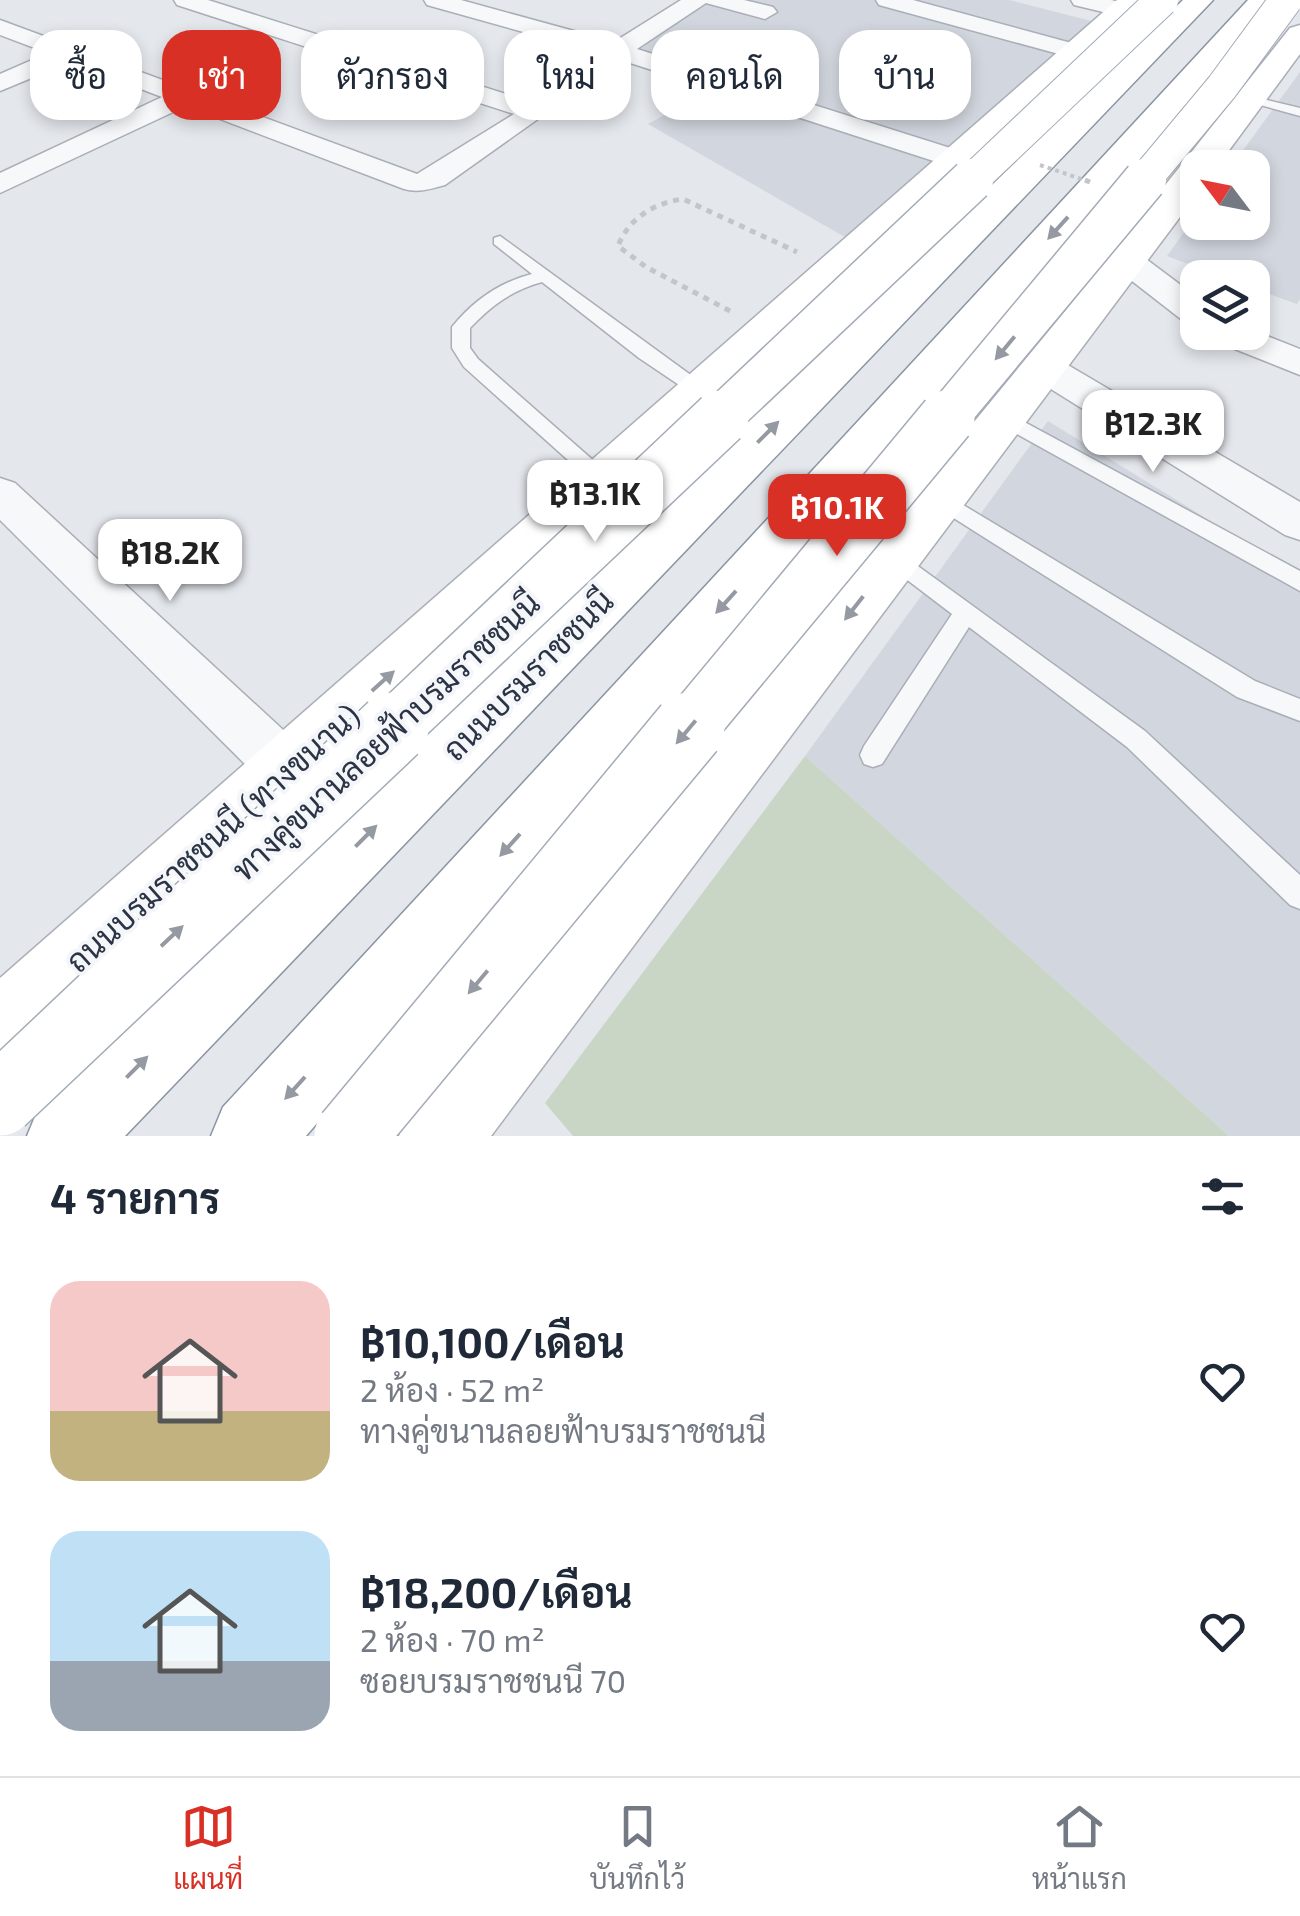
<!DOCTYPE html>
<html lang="th">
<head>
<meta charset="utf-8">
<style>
	body { margin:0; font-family:"Exo 2",Sarabun,sans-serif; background:#f6f6f7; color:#1f2937; height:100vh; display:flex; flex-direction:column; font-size:38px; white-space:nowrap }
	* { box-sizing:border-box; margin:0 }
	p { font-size:32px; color:#747a83 }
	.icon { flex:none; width:55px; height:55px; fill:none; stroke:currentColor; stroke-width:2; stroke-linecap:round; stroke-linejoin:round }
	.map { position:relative; height:1136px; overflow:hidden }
	.panel { display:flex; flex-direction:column; background:#fff; flex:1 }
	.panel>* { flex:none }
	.hud { position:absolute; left:30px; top:30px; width:1240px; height:90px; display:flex; gap:20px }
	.needle { width:65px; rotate:302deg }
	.buttons { position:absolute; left:1180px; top:150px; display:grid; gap:20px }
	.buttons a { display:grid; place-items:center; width:90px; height:90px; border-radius:20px; background:#fff; box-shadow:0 5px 15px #0003; font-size:50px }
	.price { position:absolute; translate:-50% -85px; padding:0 22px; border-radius:20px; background:#fff; color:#222; font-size:32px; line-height:65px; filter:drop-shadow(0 2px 5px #0008) }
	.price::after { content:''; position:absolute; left:50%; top:60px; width:30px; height:22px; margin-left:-15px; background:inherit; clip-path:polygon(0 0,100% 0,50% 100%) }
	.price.active { background:#d93025; color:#fff }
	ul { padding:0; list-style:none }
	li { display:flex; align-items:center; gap:30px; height:250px; padding:0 50px }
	li span { display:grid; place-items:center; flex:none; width:280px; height:200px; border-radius:30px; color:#555 }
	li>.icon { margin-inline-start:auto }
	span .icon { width:120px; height:120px; fill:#fffc; stroke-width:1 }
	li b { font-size:42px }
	h2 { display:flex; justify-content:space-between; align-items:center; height:120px; padding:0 50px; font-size:42px }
	.tag { padding:0 35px; border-radius:30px; background:#fff; box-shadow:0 5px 15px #0003; font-size:35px; line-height:90px }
	.tag.active { background:#d93025; color:#fff }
	.menu { display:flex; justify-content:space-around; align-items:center; height:140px; border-top:2px solid #e0e1e3; background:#fff; font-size:28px; color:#747a83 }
	.menu a { display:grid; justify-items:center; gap:5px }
	.menu .active { color:#d93025 }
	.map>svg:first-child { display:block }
	.built { fill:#d2d6de }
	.green { fill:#c9d6c5 }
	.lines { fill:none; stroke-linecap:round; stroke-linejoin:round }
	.lane-casing { stroke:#a9aeb7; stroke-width:3 }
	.street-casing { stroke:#a9aeb7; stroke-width:3 }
	.secondary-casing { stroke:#a9aeb7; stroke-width:3 }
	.highway-casing { stroke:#8b94a3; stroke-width:3 }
	.path { stroke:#c2c5cb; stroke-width:5; stroke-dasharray:6 6; stroke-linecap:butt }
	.lane { fill:#f7f8fa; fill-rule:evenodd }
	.street { fill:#f7f8fa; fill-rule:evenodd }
	.secondary { fill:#fff; fill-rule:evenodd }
	.highway { fill:#fff; fill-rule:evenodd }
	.primary-bridge-far3-casing { stroke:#a3abb8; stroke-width:34; stroke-linecap:butt }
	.primary-bridge-far2-casing { stroke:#a3abb8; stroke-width:45; stroke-linecap:butt }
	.primary-bridge-far1-casing { stroke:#a3abb8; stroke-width:58; stroke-linecap:butt }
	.primary-bridge-casing { stroke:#a3abb8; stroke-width:74; stroke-linecap:butt }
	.path-bridge-far1 { stroke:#c2c5cb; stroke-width:4; stroke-dasharray:4 4; stroke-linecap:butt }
	.path-bridge { stroke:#c2c5cb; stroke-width:5; stroke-dasharray:6 6; stroke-linecap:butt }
	.primary-bridge-far3 { stroke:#fff; stroke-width:32 }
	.primary-bridge-far2 { stroke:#fff; stroke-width:42 }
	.primary-bridge-far1 { stroke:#fff; stroke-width:55 }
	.primary-bridge { stroke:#fff; stroke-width:71 }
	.oneway { fill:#959aa2 }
	.labels { text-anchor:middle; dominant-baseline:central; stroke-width:8; stroke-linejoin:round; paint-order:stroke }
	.street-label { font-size:32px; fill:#2b3445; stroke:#f4f6f9 }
</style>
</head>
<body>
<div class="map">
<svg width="1300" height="1136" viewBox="0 0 1300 1136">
	<rect width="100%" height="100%" fill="#e4e7ec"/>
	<g class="built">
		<polygon points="707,0 1009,0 1099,23 850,240 648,124 668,113 704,81 625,60"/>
		<polygon points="1300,72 1300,299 1297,304 1253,288 1252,278 1222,277 1167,256 1197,214 1198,222 1252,222 1252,168 1231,167"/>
		<polygon points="1048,421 1300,576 1300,1136 1229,1136 805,756"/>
	</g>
	<polygon class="green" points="805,756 1229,1136 573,1136 545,1103"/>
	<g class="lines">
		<defs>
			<g id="lane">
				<polygon points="1246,95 1300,108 1300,116 1246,101"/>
				<path d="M500,236l214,156 -10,6 -7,-1 -58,-39 -97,-76c-30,8 -51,24 -72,46v20l8,11 133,117 3,5 -3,5h-14l-133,-119 -12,-19v-21c21,-26 48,-45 80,-53l-38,-30v-6z"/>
				<polygon points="1004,411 1300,571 1300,591 997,423 994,418 997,413"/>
				<polygon points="940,491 1255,681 1300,699 1300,721 1237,697 933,505 929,499 933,493"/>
				<polygon points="893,548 1145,731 1300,875 1300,909 1290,905 1127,747 969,627 882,764 873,767 864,764 860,755 864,746 952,614 885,563 882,557 885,551"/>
			</g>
			<g id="street">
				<path d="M174,0h34l323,102 67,-49 -171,-48 -3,-5h37l153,42 67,-42h63l29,7 4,5 -12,7 -59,-16 -69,46 329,104 5,6 -5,6h-20l-325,-105 -176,125c-14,4 -27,8 -41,4l-218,-83 -186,87v-20l162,-76 -92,-35 -70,29v-17l48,-21 -48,-18v-15l417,154 97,-60 -337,-109z"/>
				<polygon points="876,0 913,0 1086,47 1089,52 1077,59 879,5"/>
				<polygon points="1071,0 1111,0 1132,5 1136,10 1124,17 1074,5"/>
				<polygon points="1126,250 1138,253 1198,298 1198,326 1186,323 1114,267 1109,260 1114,253"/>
				<polygon points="1252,330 1300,349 1300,375 1212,340 1207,332"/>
				<polygon points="1043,355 1056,358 1300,502 1300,540 1285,535 1030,376 1024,367 1030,358"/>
				<polygon points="0,478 15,483 306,751 313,769 306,787 287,794 268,787 0,520"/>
			</g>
			<g id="secondary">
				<polygon points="1117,0 1148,0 27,1056 0,1067 0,978"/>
				<polygon points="1300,25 1300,54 1216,168 1198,168 1198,193 491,1136 399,1136 411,1107 1066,310 1290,28"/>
			</g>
			<g id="highway">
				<polygon points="1183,0 1213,0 125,1136 27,1136 39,1107"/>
				<polygon points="1248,0 1278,0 306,1136 211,1136 223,1107"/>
			</g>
		</defs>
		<use href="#lane" class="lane-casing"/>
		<use href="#street" class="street-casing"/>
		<use href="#secondary" class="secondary-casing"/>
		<use href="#highway" class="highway-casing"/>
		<path class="path" d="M730,311l-84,-44 -28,-21c11,-28 36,-43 65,-47l114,53"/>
		<use href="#lane" class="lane"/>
		<use href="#street" class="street"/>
		<use href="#secondary" class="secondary"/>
		<use href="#highway" class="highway"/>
		<defs>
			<g id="primary-bridge-far3">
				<polyline points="969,183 1162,0"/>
				<polyline points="1142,183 1222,87 1286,0"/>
			</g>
			<g id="primary-bridge-far2">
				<polyline points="718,420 972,180"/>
				<polyline points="945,420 1145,180"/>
			</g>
			<g id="primary-bridge-far1">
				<polyline points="390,731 721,418"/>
				<polyline points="687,731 947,418"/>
			</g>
			<g id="primary-bridge">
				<polyline points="0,1100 393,728"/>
				<polyline points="350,1136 689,728"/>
			</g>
		</defs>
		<use href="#primary-bridge-far3" class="primary-bridge-far3-casing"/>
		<use href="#primary-bridge-far2" class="primary-bridge-far2-casing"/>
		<use href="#primary-bridge-far1" class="primary-bridge-far1-casing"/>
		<use href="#primary-bridge" class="primary-bridge-casing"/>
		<polyline class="path-bridge-far1" points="1040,165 1090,182"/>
		<polyline class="path-bridge" points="1085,180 1090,182"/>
		<use href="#primary-bridge-far3" class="primary-bridge-far3"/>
		<use href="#primary-bridge-far2" class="primary-bridge-far2"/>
		<use href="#primary-bridge-far1" class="primary-bridge-far1"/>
		<use href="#primary-bridge" class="primary-bridge"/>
	</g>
	<defs><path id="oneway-solid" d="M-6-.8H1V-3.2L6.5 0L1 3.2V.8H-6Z" transform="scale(2.5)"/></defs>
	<g class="oneway">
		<use href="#oneway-solid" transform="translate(1058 228) rotate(132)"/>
		<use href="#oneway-solid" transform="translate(1005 348) rotate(130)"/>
		<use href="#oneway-solid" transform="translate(768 432) rotate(-45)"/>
		<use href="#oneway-solid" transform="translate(726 602) rotate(132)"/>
		<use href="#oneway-solid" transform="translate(854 608) rotate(128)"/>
		<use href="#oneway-solid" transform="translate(383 681) rotate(-42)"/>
		<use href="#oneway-solid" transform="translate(686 732) rotate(130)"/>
		<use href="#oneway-solid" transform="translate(366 836) rotate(-45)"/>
		<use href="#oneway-solid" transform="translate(510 845) rotate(132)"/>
		<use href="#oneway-solid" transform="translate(172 936) rotate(-43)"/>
		<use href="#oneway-solid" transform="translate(478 982) rotate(130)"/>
		<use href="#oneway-solid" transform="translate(137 1067) rotate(-45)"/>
		<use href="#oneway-solid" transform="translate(295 1088) rotate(132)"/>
	</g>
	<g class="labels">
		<g class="street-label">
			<text transform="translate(527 674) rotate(-45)">ถนนบรมราชชนนี</text>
			<text transform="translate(385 735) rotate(-43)">ทางคู่ขนานลอยฟ้าบรมราชชนนี</text>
			<text transform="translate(212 837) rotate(-42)">ถนนบรมราชชนนี (ทางขนาน)</text>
		</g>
	</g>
</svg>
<div class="buttons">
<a><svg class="needle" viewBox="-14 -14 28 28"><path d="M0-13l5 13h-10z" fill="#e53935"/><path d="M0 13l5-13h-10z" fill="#747a83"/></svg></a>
<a><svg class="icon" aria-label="layers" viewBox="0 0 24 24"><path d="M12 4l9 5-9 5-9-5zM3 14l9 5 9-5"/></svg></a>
</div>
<b class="price" style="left:1153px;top:475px">฿12.3K</b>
<b class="price" style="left:595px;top:545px">฿13.1K</b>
<b class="price active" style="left:837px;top:559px">฿10.1K</b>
<b class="price" style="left:170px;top:604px">฿18.2K</b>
<div class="hud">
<a class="tag">ซื้อ</a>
<a class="tag active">เช่า</a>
<a class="tag">ตัวกรอง</a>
<a class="tag">ใหม่</a>
<a class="tag">คอนโด</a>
<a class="tag">บ้าน</a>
</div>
</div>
<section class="panel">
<h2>4 รายการ<svg class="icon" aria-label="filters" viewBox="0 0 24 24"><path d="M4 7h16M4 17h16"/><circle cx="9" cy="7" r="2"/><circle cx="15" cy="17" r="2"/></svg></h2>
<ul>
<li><span style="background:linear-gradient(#f6c9c9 65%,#c2b280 0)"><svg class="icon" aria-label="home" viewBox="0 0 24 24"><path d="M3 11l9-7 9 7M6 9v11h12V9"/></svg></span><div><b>฿10,100/เดือน</b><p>2 ห้อง · 52 m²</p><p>ทางคู่ขนานลอยฟ้าบรมราชชนนี</p></div><svg class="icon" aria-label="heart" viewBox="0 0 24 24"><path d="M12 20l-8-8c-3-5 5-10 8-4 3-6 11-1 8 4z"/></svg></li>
<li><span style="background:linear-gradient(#bfe0f5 65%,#9aa5b1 0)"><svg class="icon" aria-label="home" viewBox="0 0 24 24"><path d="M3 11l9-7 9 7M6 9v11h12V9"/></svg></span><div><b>฿18,200/เดือน</b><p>2 ห้อง · 70 m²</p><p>ซอยบรมราชชนนี 70</p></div><svg class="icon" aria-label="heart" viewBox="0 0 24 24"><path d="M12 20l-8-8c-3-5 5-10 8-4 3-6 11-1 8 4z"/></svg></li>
</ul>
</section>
<nav class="menu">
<a class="active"><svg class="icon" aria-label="map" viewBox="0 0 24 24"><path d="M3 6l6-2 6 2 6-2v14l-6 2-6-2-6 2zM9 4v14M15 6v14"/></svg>แผนที่</a>
<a><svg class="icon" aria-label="saved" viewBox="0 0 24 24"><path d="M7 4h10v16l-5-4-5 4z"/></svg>บันทึกไว้</a>
<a><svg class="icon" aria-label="home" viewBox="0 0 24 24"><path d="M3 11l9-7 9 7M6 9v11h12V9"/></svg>หน้าแรก</a>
</nav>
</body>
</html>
